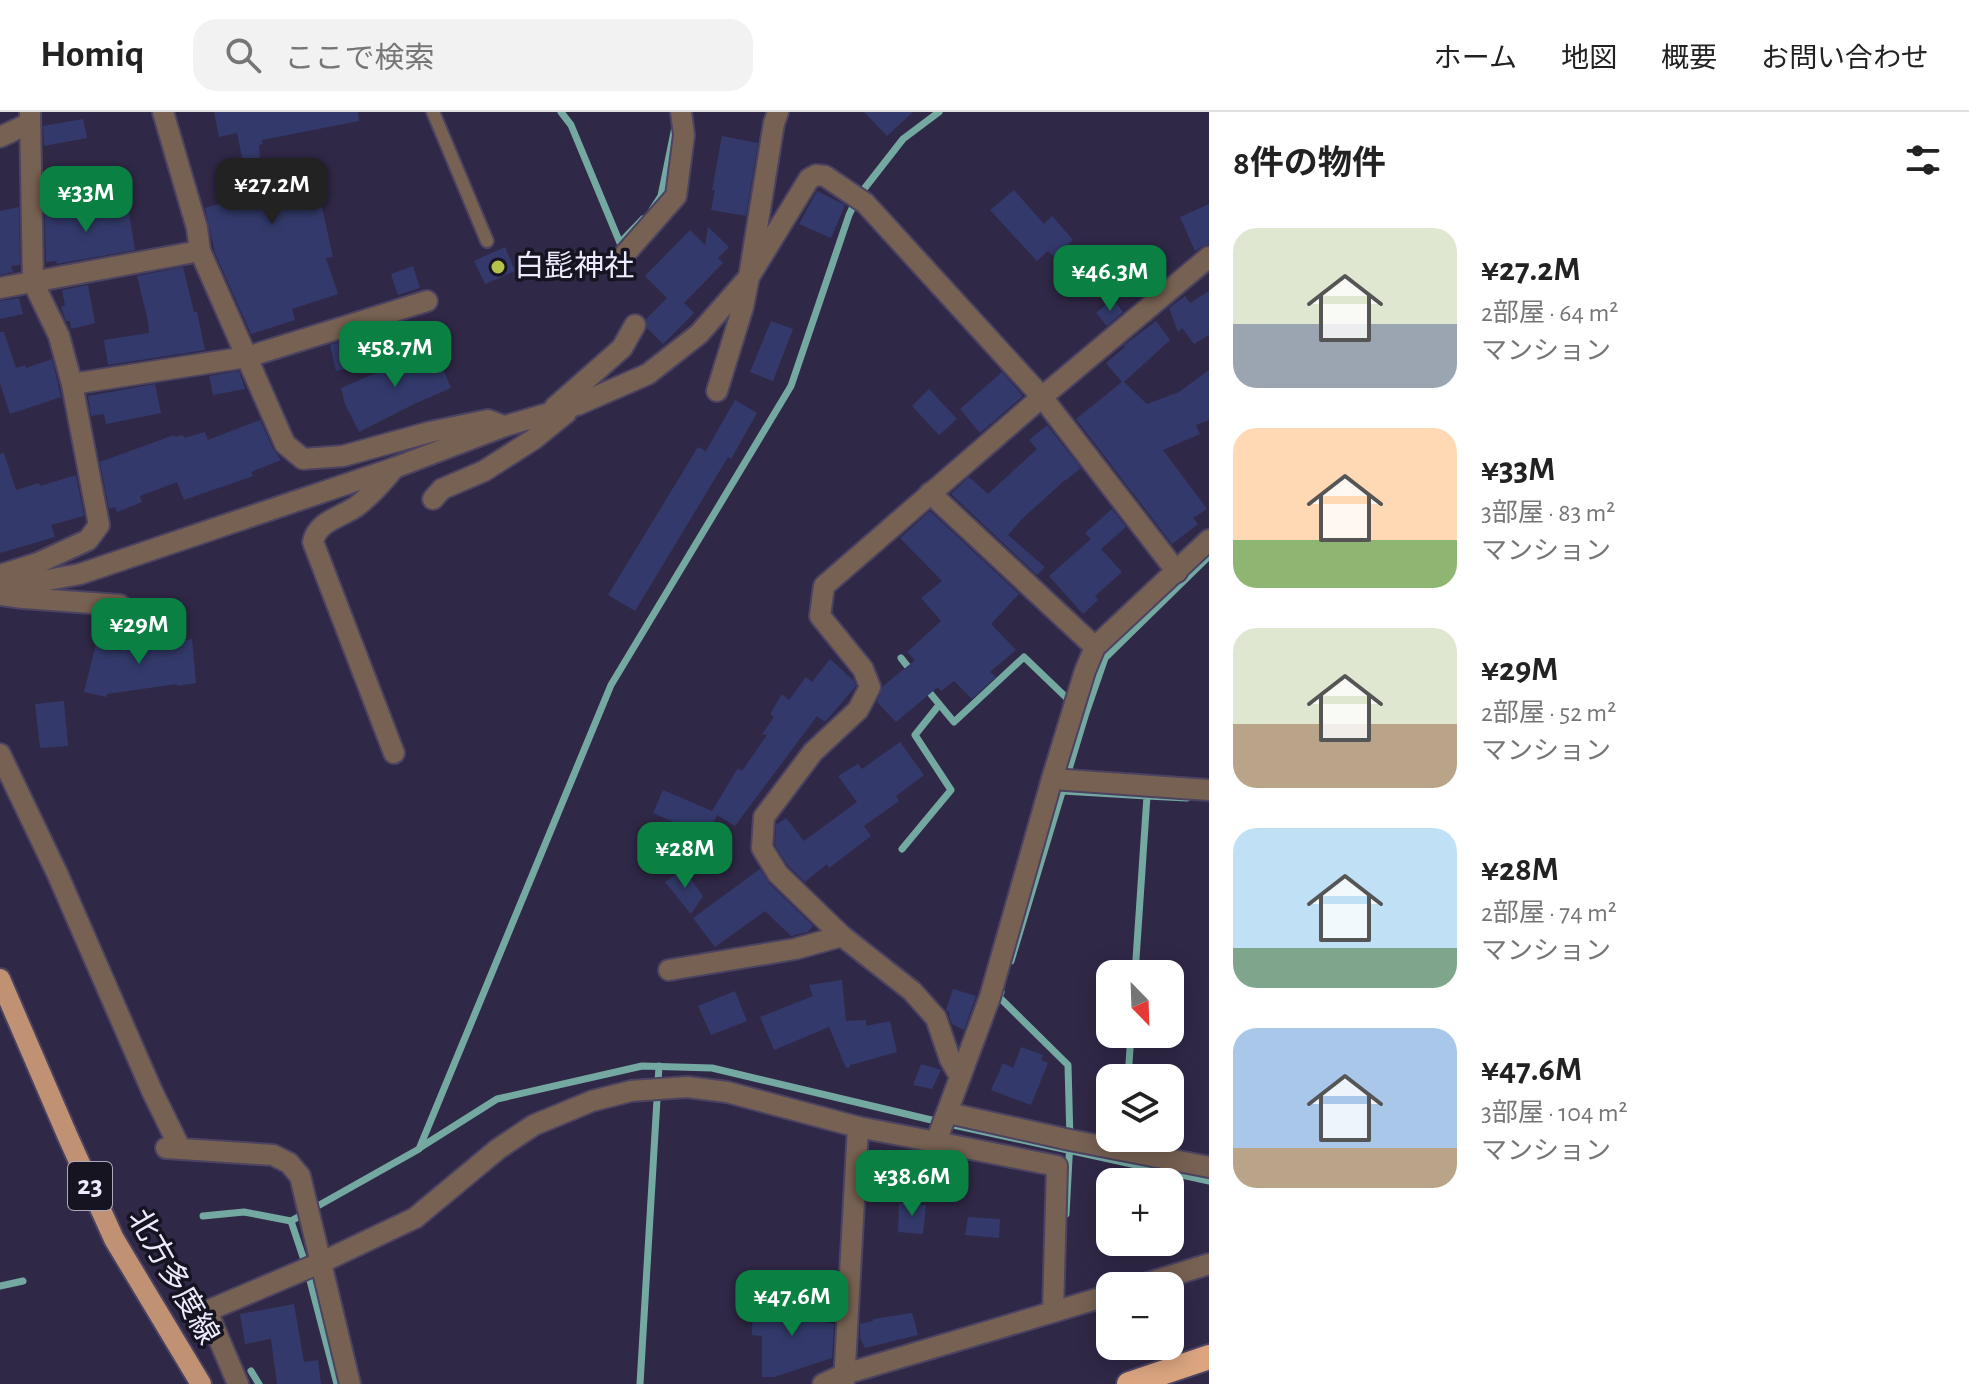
<!DOCTYPE html>
<html lang="ja">
<head>
<meta charset="utf-8">
<style>
	body { margin:0; font-family:"Alegreya Sans","Noto Sans JP",sans-serif; background:#f2f2f2; color:#222; height:100vh; display:flex; flex-direction:column; font-size:30px; white-space:nowrap }
	* { box-sizing:border-box; margin:0 }
	p { font-size:26px; color:#767676 }
	.icon { flex:none; width:44px; height:44px; fill:none; stroke:currentColor; stroke-width:2; stroke-linecap:round; stroke-linejoin:round }
	.map { position:relative; flex:1; overflow:hidden }
	.sheet { display:flex; flex-direction:column; background:#fff; width:760px }
	.sheet>* { flex:none }
	.needle { width:52px; rotate:157deg }
	.controls { position:absolute; left:1096px; top:848px; display:grid; gap:16px }
	.controls a { display:grid; place-items:center; width:88px; height:88px; border-radius:16px; background:#fff; box-shadow:0 4px 20px #0003; font-size:40px }
	.price { position:absolute; translate:-50% -68px; padding:0 18px; border-radius:16px; background:#0b8043; color:#fff; font-size:26px; line-height:52px; filter:drop-shadow(0 2px 4px #0008) }
	.price::after { content:''; position:absolute; left:50%; top:48px; width:24px; height:18px; margin-left:-12px; background:inherit; clip-path:polygon(0 0,100% 0,50% 100%) }
	.price.selected { background:#222; color:#fff }
	ul { padding:0; list-style:none }
	li { display:flex; align-items:center; gap:24px; height:200px; padding:0 24px }
	li span { display:grid; place-items:center; flex:none; width:224px; height:160px; border-radius:24px; color:#555 }
	li>.icon { margin-inline-start:auto }
	span .icon { width:96px; height:96px; fill:#fffc; stroke-width:1 }
	li b { font-size:34px }
	h2 { display:flex; justify-content:space-between; align-items:center; height:96px; padding:0 24px; font-size:34px }
	header { display:flex; align-items:center; gap:48px; box-sizing:border-box; height:112px; padding:0 40px; background:#fff; border-bottom:2px solid #e0e0e0 }
	header strong { font-size:38px }
	nav { display:flex; gap:44px; margin-inline-start:auto; font-size:28px }
	.search { width:560px; height:72px; background:#f2f2f2; display:flex; align-items:center; gap:20px; box-sizing:border-box; padding:0 28px; border-radius:24px; color:#767676; font-size:30px }
	main { display:flex; flex:1; min-height:0 }
	.map>svg:first-child { display:block }
	.lines { fill:none; stroke-linecap:round; stroke-linejoin:round }
	.stream { stroke:#74a9a2; stroke-width:7 }
	.building { fill:#333a6b }
	.lane-casing { stroke:#4b4361; stroke-width:16 }
	.street-casing { stroke:#4b4361; stroke-width:24 }
	.primary-casing { stroke:#4b4361; stroke-width:24 }
	.highway-casing { stroke:#4b4361; stroke-width:28 }
	.lane { stroke:#776152; stroke-width:12 }
	.street { stroke:#776152; stroke-width:20 }
	.primary { stroke:#c09273; stroke-width:20 }
	.highway { stroke:#dca580; stroke-width:24 }
	.poi-dot { fill:#b5c249; stroke:#171422; stroke-width:3 }
	.labels { text-anchor:middle; dominant-baseline:central; stroke-width:7; stroke-linejoin:round; paint-order:stroke }
	.shield { fill:#171422; stroke:#aeaabc; stroke-width:2 }
	.shield-label { font-size:28px; font-weight:bold; fill:#eeeafe }
	.poi-label { font-size:30px; fill:#eeeafe; stroke:#171422; text-anchor:start }
	.street-label { font-size:30px; fill:#eeeafe; stroke:#171422 }
</style>
</head>
<body>
<header>
<strong>Homiq</strong>
<div class="search"><svg class="icon" aria-label="search" viewBox="0 0 24 24"><circle cx="10" cy="10" r="6"/><path d="M15 15l6 6"/></svg>ここで検索</div>
<nav><a>ホーム</a><a>地図</a><a>概要</a><a>お問い合わせ</a></nav>
</header>
<main>
<div class="map">
<svg width="1209" height="1272" viewBox="0 0 1209 1272">
	<rect width="100%" height="100%" fill="#302847"/>
	<g class="lines">
		<g class="stream">
			<polyline points="561,0 571,13 620,131 643,107"/>
			<polyline points="652,98 661,84 675,15"/>
			<polyline points="901,546 912,560"/>
			<polyline points="925,575 954,610 1024,545 1073,592"/>
			<polyline points="1063,679 1147,684 1135,862"/>
			<polyline points="1147,684 1187,686"/>
			<polyline points="902,737 951,678 915,623 939,593"/>
			<polyline points="1011,849 1086,601 1105,546 1209,444"/>
			<polyline points="1001,880 999,885 1068,953 1070,1028 1066,1102"/>
			<polyline points="1128,966 1131,922"/>
			<polyline points="421,1035 497,987 642,954 712,956 944,1011 1209,1069"/>
			<polyline points="203,1104 244,1100 291,1109 419,1037 611,573 791,274 849,103 857,86 903,27 939,0"/>
			<polyline points="291,1109 307,1157 337,1272"/>
			<polyline points="0,1174 23,1169"/>
			<polyline points="251,1259 259,1272"/>
			<polyline points="640,1272 659,954"/>
		</g>
	</g>
	<g class="building">
		<polygon points="214,0 358,0 359,9 262,28 263,32 259,33 263,84 317,73 333,145 326,146 338,182 292,197 295,208 251,222 215,141 205,96 236,87 234,65 246,64 237,21 219,25"/>
		<polygon points="864,0 913,0 887,24"/>
		<polygon points="83,7 87,26 44,34 43,14"/>
		<polygon points="722,24 758,31 746,104 711,98 715,78 712,78"/>
		<polygon points="1014,78 1044,112 1052,104 1073,128 1053,144 1048,139 1037,149 990,98"/>
		<polygon points="817,79 845,93 831,126 799,112"/>
		<polygon points="56,83 59,106 128,95 135,138 57,152 56,149 46,150 44,84"/>
		<polygon points="1209,92 1209,132 1201,135 1195,139 1180,105"/>
		<polygon points="19,95 20,153 11,154 13,160 0,163 0,99"/>
		<polygon points="708,115 729,135 718,146 723,151 684,191 694,201 663,232 647,216 646,207 667,186 645,164 690,118 705,133"/>
		<polygon points="505,135 515,159 485,172 474,149"/>
		<polygon points="413,154 420,176 398,183 391,162"/>
		<polygon points="183,155 194,200 197,200 205,238 108,253 104,228 149,221 148,209 137,164"/>
		<polygon points="88,173 95,211 71,217 70,209 66,209 61,195 65,193 62,178"/>
		<polygon points="1209,179 1209,223 1194,232 1182,216 1178,220 1169,196 1185,184 1190,191"/>
		<polygon points="19,186 23,202 0,207 0,189"/>
		<polygon points="1113,187 1123,200 1107,214 1096,201"/>
		<polygon points="771,209 793,217 773,269 750,260"/>
		<polygon points="1156,209 1170,228 1124,270 1147,292 1179,280 1209,258 1209,308 1196,313 1200,322 1163,338 1207,397 1193,406 1198,412 1172,432 1076,307 1122,270 1106,251 1125,235 1123,234"/>
		<polygon points="0,220 4,220 16,256 25,253 26,256 52,247 61,285 10,302 0,271"/>
		<polygon points="358,224 365,253 336,259 330,233"/>
		<polygon points="434,236 451,276 412,293 359,320 345,292 341,276"/>
		<polygon points="239,259 245,277 213,283 209,264"/>
		<polygon points="1002,260 1023,284 980,321 960,297"/>
		<polygon points="155,272 161,301 106,312 104,302 91,304 88,284"/>
		<polygon points="929,277 957,307 939,323 912,294"/>
		<polygon points="735,288 757,301 731,347 728,345 635,499 608,483 698,335 706,339"/>
		<polygon points="260,308 273,337 281,348 251,360 253,364 184,388 177,370 140,384 142,390 117,400 115,395 109,397 100,350 174,323 175,325 183,323 184,326 205,320 208,328"/>
		<polygon points="1047,313 1081,356 1065,369 1065,368 1023,406 1008,423 1045,455 1037,463 951,382 969,365 988,382 1037,337 1029,328"/>
		<polygon points="4,341 16,378 39,371 40,374 76,363 84,404 51,413 55,425 0,441 0,342"/>
		<polygon points="1112,397 1126,415 1101,437 1122,460 1095,484 1098,488 1083,502 1049,464 1091,427 1085,421"/>
		<polygon points="930,399 1019,482 991,512 1016,538 990,560 996,565 972,587 954,569 941,579 938,575 896,610 877,590 883,574 915,548 907,540 941,509 921,486 942,469 900,426"/>
		<polygon points="99,520 121,525 117,539 192,527 196,571 177,574 177,572 107,582 106,585 84,580"/>
		<polygon points="830,547 854,569 856,574 825,610 817,604 735,714 717,703 709,722 684,711 676,711 653,701 663,678 712,699 738,656 742,659 767,623 762,622 774,605 770,602 782,582 789,588 806,565 812,570"/>
		<polygon points="64,589 68,634 40,636 35,592"/>
		<polygon points="900,630 924,663 896,684 899,689 864,714 871,724 829,756 827,752 805,770 788,754 775,733 776,713 786,706 804,729 857,690 838,664 858,652 862,657"/>
		<polygon points="683,757 703,784 691,802 665,770"/>
		<polygon points="760,757 769,771 813,814 808,820 791,824 765,799 715,835 693,806"/>
		<polygon points="842,868 846,909 866,908 866,914 890,909 897,940 851,953 850,950 850,955 846,956 829,915 774,938 760,905 813,884 809,873"/>
		<polygon points="953,877 976,884 964,918 952,912 949,904 950,901 946,898"/>
		<polygon points="735,879 747,909 711,923 698,894"/>
		<polygon points="1021,935 1043,943 1041,948 1048,951 1031,993 991,978 1003,951 1013,956"/>
		<polygon points="921,952 941,958 932,977 913,973"/>
		<polygon points="899,1091 926,1093 923,1122 898,1120"/>
		<polygon points="968,1105 1000,1107 999,1126 965,1123"/>
		<polygon points="294,1192 304,1250 318,1248 321,1272 277,1272 271,1227 245,1232 240,1202"/>
		<polygon points="753,1193 826,1197 824,1210 834,1212 832,1246 774,1265 762,1265 762,1224 752,1223"/>
		<polygon points="912,1201 918,1223 865,1236 860,1226 860,1212 873,1209 873,1207"/>
	</g>
	<g class="lines">
		<defs>
			<polyline id="lane" points="433,0 487,129"/>
			<g id="street">
				<polyline points="163,0 197,116 200,139 285,332 303,347 343,344 430,320 488,308 501,313"/>
				<polyline points="0,25 30,11"/>
				<polyline points="625,142 676,84 684,23 681,0"/>
				<polyline points="0,176 200,139"/>
				<polyline points="72,272 247,245 427,189"/>
				<polyline points="717,279 743,195 749,165 809,67 816,63 825,64 865,91 1042,285 1177,460"/>
				<polyline points="555,295 622,236 635,213"/>
				<path d="M394,356c-11,14 -23,27 -37,38 -15,11 -40,15 -44,36l81,211"/>
				<polyline points="930,381 1095,535"/>
				<polyline points="433,387 442,377 484,359 534,327 566,301"/>
				<polyline points="0,463 38,451 88,428 99,413 72,272 59,224 33,170 30,0"/>
				<polyline points="0,477 80,462 394,356 505,314 577,293 648,262 699,222 749,165 774,11 778,0"/>
				<polyline points="1,483 23,486 120,493"/>
				<polyline points="0,642 57,761 152,979 180,1036"/>
				<polyline points="1052,667 1209,678"/>
				<polyline points="669,858 795,837 842,824"/>
				<polyline points="960,965 950,947 936,906 912,879 842,824 778,762 762,736 764,705 813,640 858,598 870,575 863,557 820,504 824,474 1042,285 1209,145"/>
				<polyline points="948,1001 1070,1028 1209,1055"/>
				<polyline points="936,1030 1057,1054 1053,1200"/>
				<polyline points="166,1036 273,1043 289,1051 300,1064 350,1272"/>
				<polyline points="1138,1174 1209,1152"/>
				<polyline points="238,1272 207,1199 320,1151 415,1106 498,1037 534,1013 592,989 631,979 687,975 727,980 858,1015"/>
				<polyline points="823,1272 845,1262 1110,1183"/>
				<polyline points="844,1272 858,1015 936,1030 990,885 1052,667 1085,559 1095,535 1209,428"/>
			</g>
			<polyline id="primary" points="0,867 68,1025 114,1127 201,1272"/>
			<polyline id="highway" points="1129,1272 1209,1245"/>
		</defs>
		<use href="#lane" class="lane-casing"/>
		<use href="#street" class="street-casing"/>
		<use href="#primary" class="primary-casing"/>
		<use href="#highway" class="highway-casing"/>
		<use href="#lane" class="lane"/>
		<use href="#street" class="street"/>
		<use href="#primary" class="primary"/>
		<use href="#highway" class="highway"/>
	</g>
	<circle class="poi-dot" cx="498" cy="155" r="8"/>
	<g class="labels">
		<rect class="shield" x="68" y="1050" width="44" height="48" rx="6"/>
		<g class="shield-label">
			<text x="90" y="1074">23</text>
		</g>
		<g class="poi-label">
			<text x="514" y="155">白髭神社</text>
		</g>
		<g class="street-label">
			<text transform="translate(173 1165) rotate(60)">北方多度線</text>
		</g>
	</g>
</svg>
<div class="controls">
<a><svg class="needle" viewBox="-14 -14 28 28"><path d="M0-13l5 13h-10z" fill="#e53935"/><path d="M0 13l5-13h-10z" fill="#767676"/></svg></a>
<a><svg class="icon" aria-label="layers" viewBox="0 0 24 24"><path d="M12 4l9 5-9 5-9-5zM3 14l9 5 9-5"/></svg></a>
<a>+</a>
<a>−</a>
</div>
<b class="price selected" style="left:272px;top:114px">¥27.2M</b>
<b class="price" style="left:86px;top:122px">¥33M</b>
<b class="price" style="left:1110px;top:201px">¥46.3M</b>
<b class="price" style="left:395px;top:277px">¥58.7M</b>
<b class="price" style="left:139px;top:554px">¥29M</b>
<b class="price" style="left:685px;top:778px">¥28M</b>
<b class="price" style="left:912px;top:1106px">¥38.6M</b>
<b class="price" style="left:792px;top:1226px">¥47.6M</b>
</div>
<section class="sheet">
<h2>8件の物件<svg class="icon" aria-label="filters" viewBox="0 0 24 24"><path d="M4 7h16M4 17h16"/><circle cx="9" cy="7" r="2"/><circle cx="15" cy="17" r="2"/></svg></h2>
<ul>
<li><span style="background:linear-gradient(#dfe7d0 60%,#9aa5b1 0)"><svg class="icon" aria-label="home" viewBox="0 0 24 24"><path d="M3 11l9-7 9 7M6 9v11h12V9"/></svg></span><div><b>¥27.2M</b><p>2部屋 · 64 m²</p><p>マンション</p></div></li>
<li><span style="background:linear-gradient(#ffd9b3 70%,#8fb573 0)"><svg class="icon" aria-label="home" viewBox="0 0 24 24"><path d="M3 11l9-7 9 7M6 9v11h12V9"/></svg></span><div><b>¥33M</b><p>3部屋 · 83 m²</p><p>マンション</p></div></li>
<li><span style="background:linear-gradient(#dfe7d0 60%,#b9a48a 0)"><svg class="icon" aria-label="home" viewBox="0 0 24 24"><path d="M3 11l9-7 9 7M6 9v11h12V9"/></svg></span><div><b>¥29M</b><p>2部屋 · 52 m²</p><p>マンション</p></div></li>
<li><span style="background:linear-gradient(#bfe0f5 75%,#7fa58c 0)"><svg class="icon" aria-label="home" viewBox="0 0 24 24"><path d="M3 11l9-7 9 7M6 9v11h12V9"/></svg></span><div><b>¥28M</b><p>2部屋 · 74 m²</p><p>マンション</p></div></li>
<li><span style="background:linear-gradient(#a9c7e8 75%,#b9a48a 0)"><svg class="icon" aria-label="home" viewBox="0 0 24 24"><path d="M3 11l9-7 9 7M6 9v11h12V9"/></svg></span><div><b>¥47.6M</b><p>3部屋 · 104 m²</p><p>マンション</p></div></li>
</ul>
</section>
</main>
</body>
</html>
